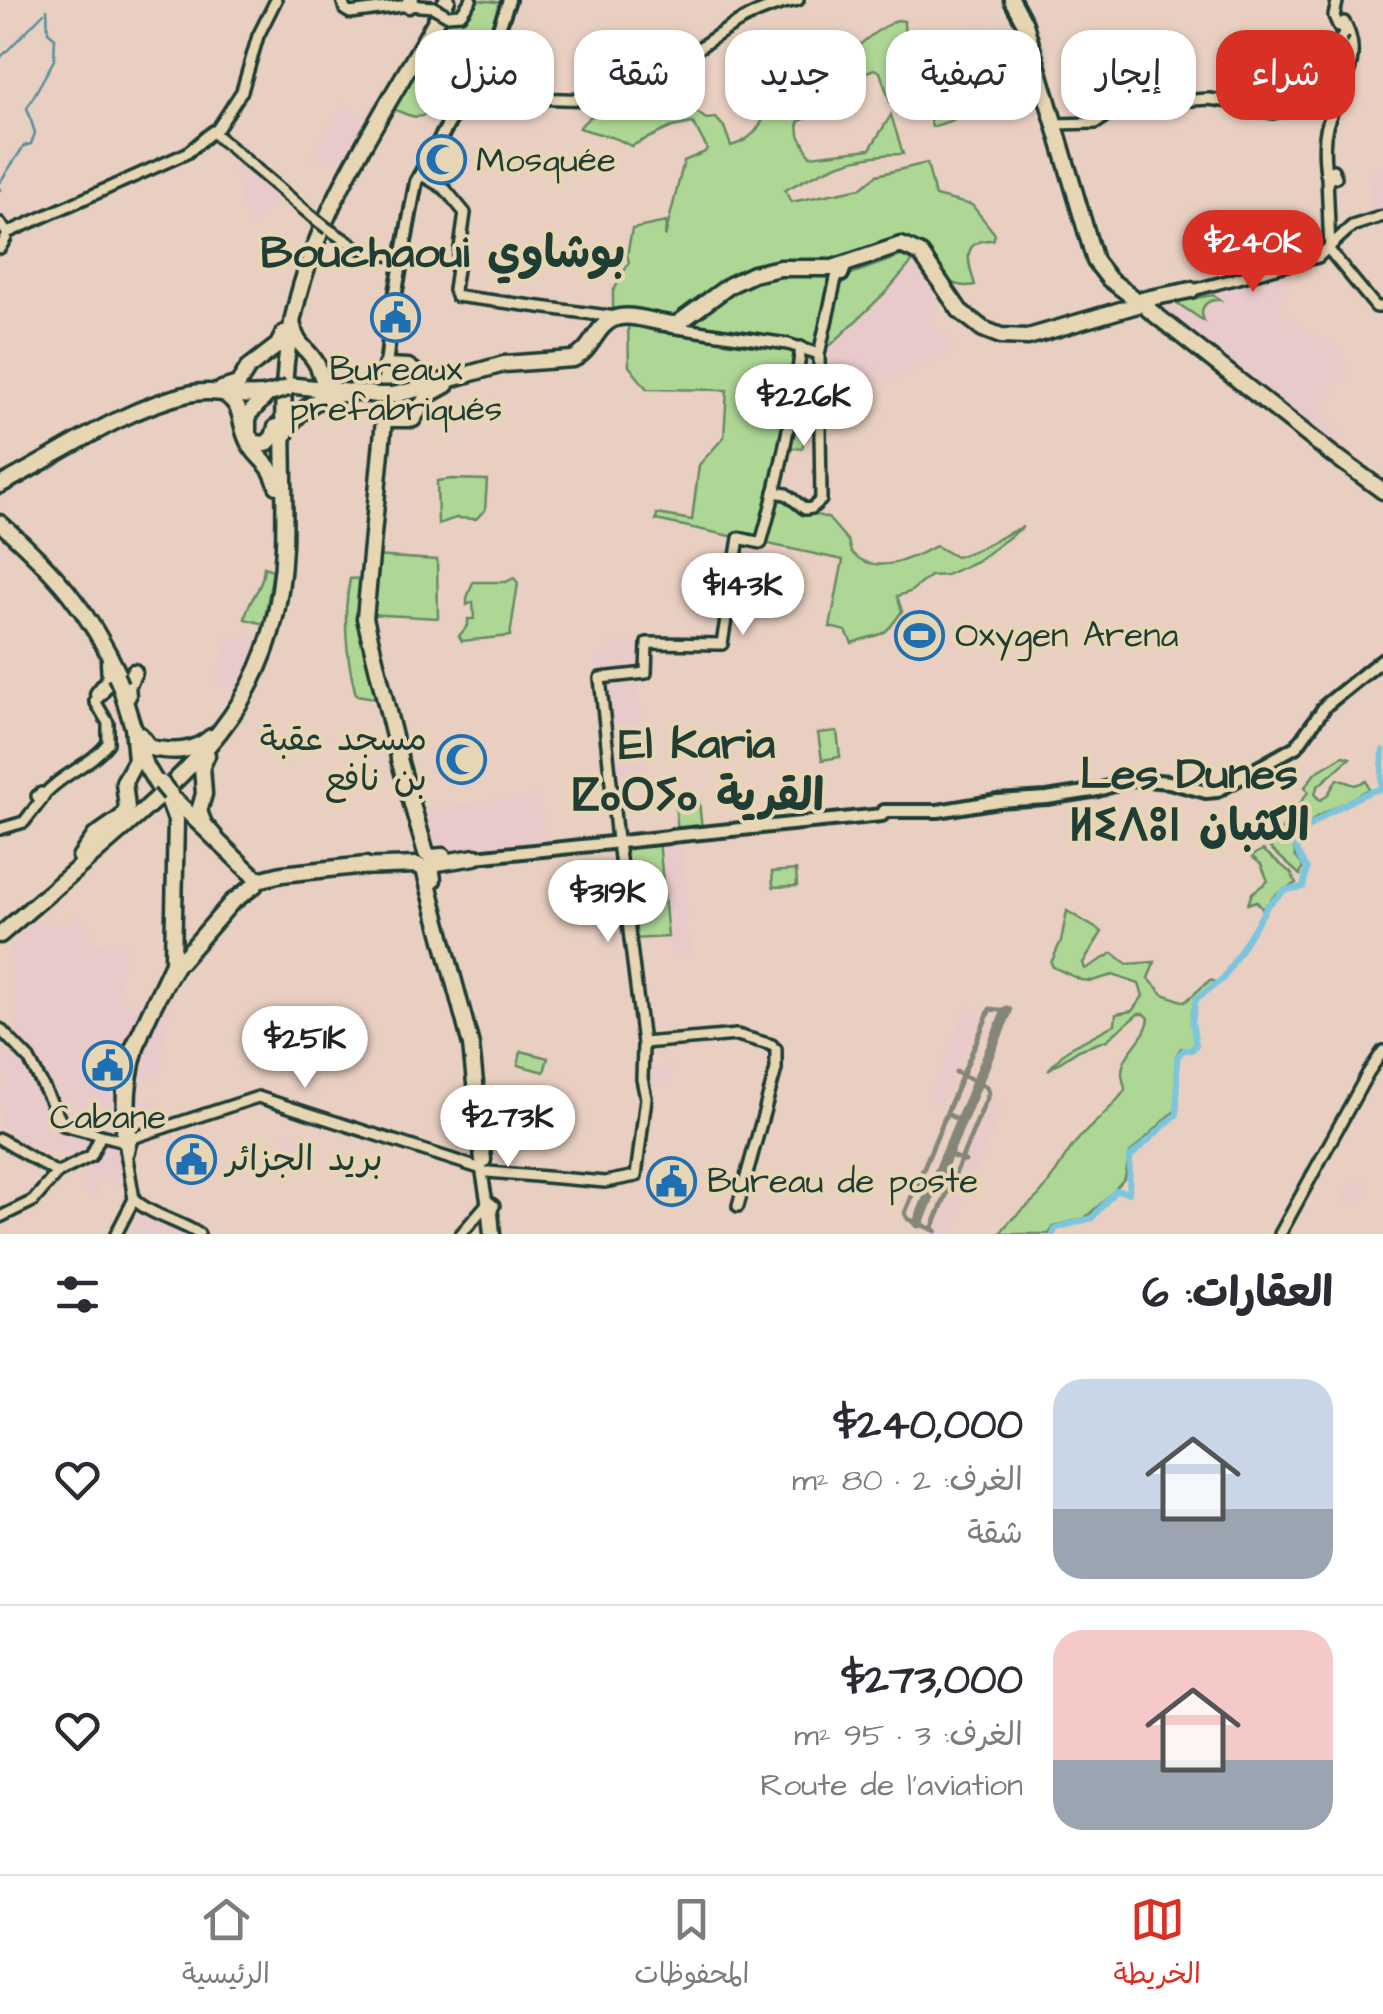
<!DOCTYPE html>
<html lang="ar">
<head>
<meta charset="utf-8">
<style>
	body { margin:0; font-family:"Architects Daughter","Playpen Sans Arabic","Noto Sans Tifinagh",sans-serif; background:#f2f2f3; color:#2b2b33; direction:rtl; height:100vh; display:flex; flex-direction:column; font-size:38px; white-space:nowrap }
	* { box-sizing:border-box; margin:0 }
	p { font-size:32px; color:#7c7c81 }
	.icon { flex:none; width:55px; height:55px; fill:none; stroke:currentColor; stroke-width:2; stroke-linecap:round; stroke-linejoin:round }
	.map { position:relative; height:1234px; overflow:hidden; direction:ltr }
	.side { display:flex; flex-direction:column; background:#fff; flex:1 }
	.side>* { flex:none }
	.top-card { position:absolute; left:30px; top:30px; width:1325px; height:90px; direction:rtl; display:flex; gap:20px }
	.price { position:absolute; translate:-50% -85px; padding:0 22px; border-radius:35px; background:#fff; color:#222; font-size:32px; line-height:65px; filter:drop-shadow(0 2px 5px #0008) }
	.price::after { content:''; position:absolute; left:50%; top:60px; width:30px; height:22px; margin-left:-15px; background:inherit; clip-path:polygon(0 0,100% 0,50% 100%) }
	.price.selected { background:#d93025; color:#fff }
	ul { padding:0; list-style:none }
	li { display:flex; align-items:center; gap:30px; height:250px; padding:0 50px }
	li+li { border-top:2px solid #e1e1e2 }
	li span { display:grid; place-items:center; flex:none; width:280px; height:200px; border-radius:30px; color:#555 }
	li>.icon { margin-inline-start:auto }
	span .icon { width:120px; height:120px; fill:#fffc; stroke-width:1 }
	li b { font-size:42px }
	h2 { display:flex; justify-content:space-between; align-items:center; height:120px; padding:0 50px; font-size:42px }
	.tag { padding:0 35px; border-radius:30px; background:#fff; box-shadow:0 2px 8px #0004; font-size:35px; line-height:90px }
	.tag.selected { background:#d93025; color:#fff }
	.menu { display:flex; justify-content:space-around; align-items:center; height:140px; border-top:2px solid #e1e1e2; background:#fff; font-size:28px; color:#7c7c81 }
	.menu a { display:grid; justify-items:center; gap:5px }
	.menu .selected { color:#d93025 }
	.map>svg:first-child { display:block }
	.built { fill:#e9cacb }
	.green { fill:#aed795; stroke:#668a64; stroke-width:2.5 }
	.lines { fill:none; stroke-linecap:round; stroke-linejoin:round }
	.stream { stroke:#578f99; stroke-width:2.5 }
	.river { stroke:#7cc5dd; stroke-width:6 }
	.taxiway { stroke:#84867a; stroke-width:5 }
	.runway { stroke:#84867a; stroke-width:11 }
	.secondary-casing { stroke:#1f3d34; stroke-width:16 }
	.primary-casing { stroke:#1f3d34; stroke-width:18 }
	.highway-casing { stroke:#1f3d34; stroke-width:21 }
	.secondary { stroke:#e7d6b3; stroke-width:9 }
	.primary { stroke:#e7d6b3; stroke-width:10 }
	.highway { stroke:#e7d6b3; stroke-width:14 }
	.secondary-bridge-casing { stroke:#1f3d34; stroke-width:16; stroke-linecap:butt }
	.highway-bridge-casing { stroke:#1f3d34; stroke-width:21; stroke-linecap:butt }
	.secondary-bridge { stroke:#e7d6b3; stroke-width:9 }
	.highway-bridge { stroke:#e7d6b3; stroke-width:14 }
	.labels { text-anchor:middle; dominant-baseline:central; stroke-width:8; stroke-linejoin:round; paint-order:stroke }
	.poi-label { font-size:35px; fill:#1f3d34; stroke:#e7d6b3; text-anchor:start }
	.district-label { font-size:45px; font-weight:bold; fill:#1f3d34; stroke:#e7d6b3 }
</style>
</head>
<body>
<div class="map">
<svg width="1383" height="1234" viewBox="0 0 1383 1234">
	<rect width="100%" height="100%" fill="#e8cfc1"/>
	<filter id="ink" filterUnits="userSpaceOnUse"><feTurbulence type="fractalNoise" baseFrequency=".01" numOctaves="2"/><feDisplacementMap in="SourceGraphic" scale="20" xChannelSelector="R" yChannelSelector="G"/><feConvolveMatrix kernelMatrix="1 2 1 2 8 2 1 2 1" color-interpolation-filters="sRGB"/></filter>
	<g filter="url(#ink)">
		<g class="built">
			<polygon points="979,23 996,34 1010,62 978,74 959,32"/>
			<polygon points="964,51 977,82 969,85 974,97 946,105 926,68"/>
			<polygon points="344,103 367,124 346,158 310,160"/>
			<polygon points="239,159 278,195 251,225 240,205 236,167"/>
			<polygon points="1383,166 1383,215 1372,216 1368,172 1371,167"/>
			<polygon points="917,259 933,284 935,312 927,320 957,348 885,383 822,357 824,351"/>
			<polygon points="1285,269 1291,276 1278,308 1310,334 1329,341 1344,353 1339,359 1351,369 1317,410 1340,436 1333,445 1285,410 1210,347 1185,331 1186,327 1167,318 1159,308 1164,304 1173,309 1175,304 1169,302 1252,281 1255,288 1268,273"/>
			<polygon points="242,634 260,641 238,692 211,680 219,672 228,638 238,638"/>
			<polygon points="611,641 644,643 643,669 599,676 595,656 611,653 612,665 615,665"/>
			<polygon points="637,677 645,773 612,777 603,682"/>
			<polygon points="539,796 545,843 431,856 416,809"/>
			<polygon points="680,839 686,886 686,936 691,936 692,955 671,956 659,841"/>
			<polygon points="74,917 89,921 90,943 126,945 117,1001 161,999 174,978 159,1080 139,1079 137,1099 156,1104 154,1120 135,1121 134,1130 121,1139 84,1131 87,1116 84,1106 62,1120 18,1047 10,946 31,925 72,925"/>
			<polygon points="968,1006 983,1014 941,1107 927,1101"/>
			<polygon points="8,1050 9,1053 17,1051 24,1056 57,1122 98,1139 91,1152 78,1162 65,1154 22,1144 0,1125 0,1092 7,1078 0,1077 0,1053"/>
			<polygon points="671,1066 671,1085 647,1088 645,1072"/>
			<polygon points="992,1098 1004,1103 950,1234 935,1234"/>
			<polygon points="286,1134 320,1145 319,1148 313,1147 310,1158 304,1156 302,1163 293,1158 279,1155"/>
			<polygon points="100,1139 123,1146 130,1189 117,1186 115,1180 100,1179 96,1196 81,1189"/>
			<polygon points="1356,1176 1370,1186 1356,1207 1342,1199"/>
			<polygon points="136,1206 193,1234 137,1234"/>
		</g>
		<g class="green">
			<path d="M478,0l28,3 -15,40 -40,74 -21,-7c-11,13 -23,4 -37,-1l53,-92z"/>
			<path d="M897,20l7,1c0,26 7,29 21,49 10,16 19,33 28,50l-21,7 -8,-30 -6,-2 -28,7 -10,-30 -6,-3 -17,7 -4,9 -11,-12c6,-24 31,-41 55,-53z"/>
			<path d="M792,84l9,1 17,18 -1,10 -19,9 1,13 11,21 60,-7 21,-34 12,39c-49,0 -76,14 -118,36l6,12 70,-14 16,-13 50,-12 8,33 37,9 23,29 -2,6c-33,-1 -25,23 -18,45 -30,6 -43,-18 -62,-39l-80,20 -72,4 -77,50 -71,-6v-22l16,-30 -2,-7 5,-26 34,-7 -1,15 19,-76 21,-9 2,-4 -14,-25 -21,4 -41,19 -14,-7 -38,-11c18,-22 37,-23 62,-36l13,27 15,-8 7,4 21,-3 9,7 10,-1 8,9 7,19c27,-8 30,-24 43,-46 3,-6 12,-11 18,-16z"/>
			<polygon points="901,256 913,261 886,292 831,345 823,344 840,278"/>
			<path d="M780,273l55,4 -19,74 -16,-6 -8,63 13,12 1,14 -4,14h-19l-11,45 13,2 11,14 32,9 20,23 3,11c24,25 59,7 85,-6l20,11c25,-6 43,-21 67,-30l-46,34 -31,14 -16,1 -20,16 -13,4 5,15c-21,31 -20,20 -50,32l-6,-12 -16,-4 13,-67 -187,-40 1,-6 35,6 7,-55 25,-28 3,-47 -80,-1 -18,-23 -1,-42 43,6 76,-49z"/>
			<path d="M1214,295l6,5c-13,-1 -22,7 -16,21l-27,-18 -8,-1z"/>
			<polygon points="452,479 487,480 485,510 476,519 456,518 438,524 437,481"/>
			<polygon points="373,556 437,560 438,618 367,614"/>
			<path d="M264,567l9,3 -9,54 -19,-5c3,-21 17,-26 19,-52z"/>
			<path d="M364,578l16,121 -24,-4c-10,-39 -14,-77 -6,-116z"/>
			<polygon points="514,578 518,583 510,636 462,641 459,636 468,625 468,619 474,619 473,602 467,605 467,598 473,582 506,582"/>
			<polygon points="837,731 840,757 822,760 818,733"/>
			<polygon points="1343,756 1350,758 1317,787 1315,795 1320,800 1327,796 1337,779 1355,785 1366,781 1369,789 1315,818 1294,843 1295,856 1303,866 1300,875 1269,847 1308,792 1305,787 1315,773"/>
			<polygon points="699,801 702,831 678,832 675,803"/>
			<polygon points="659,840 668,937 631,939 621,844"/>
			<polygon points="1263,850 1291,873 1296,883 1275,895 1263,909 1256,901 1248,904 1252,893 1268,881 1261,864 1251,856"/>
			<polygon points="796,870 797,886 773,887 772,872"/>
			<path d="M1067,911l35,21 -19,31 2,6 28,-16 14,11 28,-2 -7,16 15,16 22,8 25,-22 6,2c-25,18 -30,31 -20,61l-6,6 -9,-1 -5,8v54l-46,43 -5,25 -20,22 -20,18 -31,8 -5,8h-49c10,-17 26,-25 39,-39 15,-16 23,-36 36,-52 16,-19 36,-32 50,-53 0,-5 -3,-11 -3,-17 0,-21 25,-34 27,-55l-5,-4h-6l-31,26 -28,10 -31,20 19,-20 48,-26 1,-10 16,-3 11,-15 -4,-12 -26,-9 -21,6 -11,-1 -28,-13 -2,-4 10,-22z"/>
			<polygon points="521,1051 548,1058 544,1072 518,1065"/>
		</g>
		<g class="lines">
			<g class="stream">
				<polyline points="0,58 44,13"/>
				<polyline points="0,182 24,146 31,144 35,133 27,108 54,60 55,38 48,32 47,9"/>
				<polyline points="0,189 0,190"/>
			</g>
			<path class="river" d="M1053,1234l3,-6 36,-10 24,-28 13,3 1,-36 47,-43v-57l7,-7h8l4,-5 -4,-23 4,-23 27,-20 45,-74 17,-15 18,-3 4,-18c-4,-7 -15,-21 -10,-30 8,-15 67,-48 84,-50l2,-39"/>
			<g class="taxiway">
				<polyline points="947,1114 961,1121"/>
				<polyline points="947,1154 965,1161"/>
				<polyline points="932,1229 989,1093 987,1087 956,1072"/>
				<polyline points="936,1231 908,1219 905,1213 990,1009 1007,1011"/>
			</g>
			<polyline class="runway" points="918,1223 1007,1011"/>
			<defs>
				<g id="secondary">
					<polyline points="342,0 345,10 350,13 408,5 433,7"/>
					<polyline points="1337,2 1334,16 1345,41"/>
					<polyline points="447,15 461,14 471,0"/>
					<path d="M464,96l131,4 21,-2c65,-26 111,-86 182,-98"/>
					<polyline points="1262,111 1273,113 1285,110 1301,84"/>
					<polyline points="1055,124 1096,123 1126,104 1209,99 1271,108 1279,104 1341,39"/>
					<polyline points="218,128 242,91 258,36 276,0"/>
					<polyline points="216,135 314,218"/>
					<polygon points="1333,170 1336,177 1329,179 1327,172"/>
					<polyline points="420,174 445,189 465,213 454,290 456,296 616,317"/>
					<path d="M1326,174c-2,-15 -3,-33 1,-48 11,-36 39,-66 17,-104"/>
					<polyline points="1327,176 1330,251 1376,307 1383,307"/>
					<polyline points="0,223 7,233 187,153 213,131"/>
					<polyline points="328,229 356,247 403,259"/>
					<polyline points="0,248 6,238"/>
					<polyline points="1189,291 1318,257 1352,226 1383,216"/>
					<polyline points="670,327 788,344 819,354"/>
					<polyline points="797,382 805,385 807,374"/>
					<polyline points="774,492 786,494 805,509 812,508 821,500 819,354 837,274"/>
					<polygon points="41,793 43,797 40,799 37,796"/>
					<path d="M43,796c18,-22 47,-30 65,-53v-20l-13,-22 8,-8"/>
					<polyline points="0,829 24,822 42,799"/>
					<path d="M617,840l-17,-162 46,-5 1,-30 75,1 17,-106 22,5c18,-64 32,-130 40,-196"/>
					<polyline points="618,842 643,1043"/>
					<polyline points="0,1029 29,1059 63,1125 124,1141 134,1199 116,1234"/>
					<polyline points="643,1043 737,1035 772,1045"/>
					<polyline points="0,1139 57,1173"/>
					<polyline points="128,1153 132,1138 258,1097 482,1169"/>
					<polyline points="488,1172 605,1182 636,1176 646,1098 642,1079 643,1047"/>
					<polyline points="482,1173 487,1203"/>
					<path d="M134,1199c16,16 45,22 65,35"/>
					<polygon points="489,1202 494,1206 490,1210 486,1207"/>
					<polyline points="738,1206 776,1069 776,1049"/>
					<polyline points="0,1217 33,1201 57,1173 91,1156 100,1137"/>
					<polyline points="461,1234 486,1205"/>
					<polyline points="1280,1234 1368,1073 1383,1051"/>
				</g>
				<g id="primary">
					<polygon points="839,268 844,270 842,275 837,273"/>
					<polyline points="386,366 392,313 416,182 493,44 509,0"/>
					<polyline points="884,811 938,811 998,801 1047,798 1098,790 1133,779 1169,782 1206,792 1217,791 1297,746 1326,705 1383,659"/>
					<polyline points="671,836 882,815"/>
					<polyline points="475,857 669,837"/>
				</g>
				<g id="highway">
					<polyline points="1012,0 1025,24 1095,261 1109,279 1142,304"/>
					<polyline points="408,5 411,0"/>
					<polyline points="1140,300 1191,290"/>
					<polyline points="1142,303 1148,302 1148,309 1333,455"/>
					<path d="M293,326c3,19 13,21 22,35 8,12 4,20 18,28"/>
					<path d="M386,366l22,1 17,12 15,3 64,-18 69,-5c19,-8 22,-32 40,-40 18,-8 45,6 64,5l53,-39 23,-11 27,-6h53l68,-23 20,9 39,57 23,18 18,7 27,1 113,-33"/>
					<polyline points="287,385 378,395"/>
					<polyline points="222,389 238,384 248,368 278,345 284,333"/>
					<path d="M226,395c20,14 12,32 24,50 12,19 20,16 27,41"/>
					<polyline points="393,395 435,385"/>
					<polyline points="265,397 248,415 248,435 255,443 266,444 273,437 276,427"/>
					<polyline points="384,417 387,366"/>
					<polyline points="384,419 413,419 428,395 446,385"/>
					<polyline points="384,420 365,618 399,757"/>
					<path d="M283,439c9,-24 34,-44 60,-45"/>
					<polyline points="1338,458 1383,491"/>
					<path d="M0,485c61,-31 120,-75 188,-91 29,-7 55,7 84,-1"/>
					<path d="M0,523c53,47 89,87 119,152"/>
					<polyline points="120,685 144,763 158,786"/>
					<polyline points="98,694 110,679 109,663"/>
					<polyline points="128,696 127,686 134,672"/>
					<path d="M140,735l10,13c23,4 43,5 61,-11"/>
					<polyline points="207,755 202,766 204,794 199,811 204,824 215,837"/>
					<polyline points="399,759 426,853 431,857 443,856"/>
					<polyline points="167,796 176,820 173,959"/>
					<polyline points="175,800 257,879"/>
					<polyline points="116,828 127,808 124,782 136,760 133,726"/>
					<polyline points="80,857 95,836 121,818"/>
					<polyline points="357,867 417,865 424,869 471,1045 483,1160"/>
					<polyline points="258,880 282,874 366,865"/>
					<polyline points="433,880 431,864 475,857"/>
					<path d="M0,935c44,-38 89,-76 132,-114 92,-82 147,-145 152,-275 3,-89 -10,-160 14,-249 29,-108 97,-200 149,-297"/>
					<polyline points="180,962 231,903 255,885"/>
					<path d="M173,963l-42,90 -6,30 -1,58 5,-1c-8,-72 11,-116 48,-176"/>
					<polyline points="490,1214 492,1234"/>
				</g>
			</defs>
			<use href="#secondary" class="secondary-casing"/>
			<use href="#primary" class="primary-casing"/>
			<use href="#highway" class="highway-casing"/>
			<use href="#secondary" class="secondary"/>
			<use href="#primary" class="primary"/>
			<use href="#highway" class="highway"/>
			<defs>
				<g id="secondary-bridge">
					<polyline points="433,7 447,15"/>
					<polyline points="1341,39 1344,34"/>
					<polyline points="314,218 328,229"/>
				</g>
				<g id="highway-bridge">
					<polyline points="272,393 288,388"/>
					<polyline points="378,395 393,395"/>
					<polyline points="116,676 120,685"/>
					<polyline points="161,783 170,794"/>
				</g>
			</defs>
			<use href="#secondary-bridge" class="secondary-bridge-casing"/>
			<use href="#highway-bridge" class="highway-bridge-casing"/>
			<use href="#secondary-bridge" class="secondary-bridge"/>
			<use href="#highway-bridge" class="highway-bridge"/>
		</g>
	</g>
	<defs>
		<symbol id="mosque-ring" viewBox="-11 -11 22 22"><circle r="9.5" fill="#e7d6b3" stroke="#1f6fb2" stroke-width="1.5"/><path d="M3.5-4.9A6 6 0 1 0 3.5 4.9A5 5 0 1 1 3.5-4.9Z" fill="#1f6fb2"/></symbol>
		<symbol id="civic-ring" viewBox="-11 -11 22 22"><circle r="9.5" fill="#e7d6b3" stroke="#1f6fb2" stroke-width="1.5"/><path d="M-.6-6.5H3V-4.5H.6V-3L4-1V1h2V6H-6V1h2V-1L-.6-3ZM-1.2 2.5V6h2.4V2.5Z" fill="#1f6fb2"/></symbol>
		<symbol id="stadium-ring" viewBox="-11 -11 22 22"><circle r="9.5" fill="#e7d6b3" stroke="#1f6fb2" stroke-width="1.5"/><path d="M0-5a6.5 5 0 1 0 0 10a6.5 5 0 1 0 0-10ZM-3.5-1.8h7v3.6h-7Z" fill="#1f6fb2"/></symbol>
	</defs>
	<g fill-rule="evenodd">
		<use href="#mosque-ring" x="414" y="132" width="55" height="55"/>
		<use href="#civic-ring" x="368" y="290" width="55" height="55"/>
		<use href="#stadium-ring" x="892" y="608" width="55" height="55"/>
		<use href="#mosque-ring" x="434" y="732" width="55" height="55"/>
		<use href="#civic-ring" x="80" y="1038" width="55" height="55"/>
		<use href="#civic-ring" x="164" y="1132" width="55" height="55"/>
		<use href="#civic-ring" x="644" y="1154" width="55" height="55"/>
	</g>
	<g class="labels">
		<g class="poi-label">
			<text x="476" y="160">Mosquée</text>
			<text x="396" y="369" text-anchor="middle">Bureaux<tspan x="396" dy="40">prefabriqués</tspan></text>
			<text x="955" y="635">Oxygen Arena</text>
			<text x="427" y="739" text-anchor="end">مسجد عقبة<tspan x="427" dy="40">بن نافع</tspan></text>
			<text x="108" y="1117" text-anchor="middle">Cabane</text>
			<text x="226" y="1159">بريد الجزائر</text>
			<text x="707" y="1181">Bureau de poste</text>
		</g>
		<g class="district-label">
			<text x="443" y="254">Bouchaoui بوشاوي</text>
			<text x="697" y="745">El Karia<tspan x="697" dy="52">ⵇⴰⵔⵢⴰ القرية</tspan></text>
			<text x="1189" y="775">Les Dunes<tspan x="1189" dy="52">ⵍⵉⴷⵓⵏ الكثبان</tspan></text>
		</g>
	</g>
</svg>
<b class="price selected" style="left:1253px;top:295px">$240K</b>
<b class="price" style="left:804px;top:449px">$226K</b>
<b class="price" style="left:743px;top:638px">$143K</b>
<b class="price" style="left:608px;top:945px">$319K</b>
<b class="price" style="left:305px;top:1091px">$251K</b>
<b class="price" style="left:508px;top:1170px">$273K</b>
<div class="top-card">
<a class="tag selected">شراء</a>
<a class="tag">إيجار</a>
<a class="tag">تصفية</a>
<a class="tag">جديد</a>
<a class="tag">شقة</a>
<a class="tag">منزل</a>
</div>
</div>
<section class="side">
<h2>العقارات: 6<svg class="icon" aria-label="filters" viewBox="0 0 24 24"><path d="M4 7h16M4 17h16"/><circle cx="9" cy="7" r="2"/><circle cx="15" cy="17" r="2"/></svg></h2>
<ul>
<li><span style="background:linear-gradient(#c9d6e8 65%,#9aa5b1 0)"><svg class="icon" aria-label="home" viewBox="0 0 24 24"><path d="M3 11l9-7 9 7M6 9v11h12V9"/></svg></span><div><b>$240,000</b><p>الغرف: 2 · 80 m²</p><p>شقة</p></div><svg class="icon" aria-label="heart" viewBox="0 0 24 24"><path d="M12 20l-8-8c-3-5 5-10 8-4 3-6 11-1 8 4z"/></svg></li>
<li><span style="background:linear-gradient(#f6c9c9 65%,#9aa5b1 0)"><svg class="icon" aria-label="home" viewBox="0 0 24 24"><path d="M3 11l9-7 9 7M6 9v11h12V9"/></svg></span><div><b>$273,000</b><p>الغرف: 3 · 95 m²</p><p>Route de l'aviation</p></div><svg class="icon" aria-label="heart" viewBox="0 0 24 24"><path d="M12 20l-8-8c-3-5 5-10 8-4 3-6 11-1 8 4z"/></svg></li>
</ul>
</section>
<nav class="menu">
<a class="selected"><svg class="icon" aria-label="map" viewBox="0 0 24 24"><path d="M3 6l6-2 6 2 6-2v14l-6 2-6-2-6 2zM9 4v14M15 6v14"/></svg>الخريطة</a>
<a><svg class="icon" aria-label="saved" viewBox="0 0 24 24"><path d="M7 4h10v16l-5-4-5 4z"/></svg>المحفوظات</a>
<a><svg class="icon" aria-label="home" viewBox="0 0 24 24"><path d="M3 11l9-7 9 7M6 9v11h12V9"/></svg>الرئيسية</a>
</nav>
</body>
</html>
